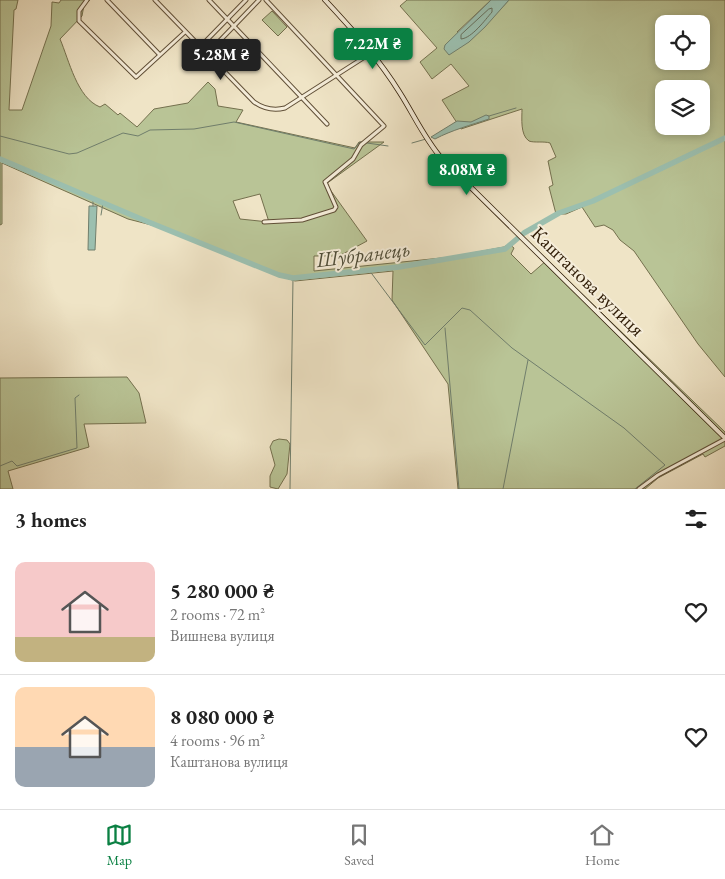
<!DOCTYPE html>
<html lang="en">
<head>
<meta charset="utf-8">
<style>
	body { margin:0; font-family:"EB Garamond",serif; background:#f2f2f2; color:#222; height:100vh; display:flex; flex-direction:column; font-size:19px; white-space:nowrap }
	* { box-sizing:border-box; margin:0 }
	p { font-size:16px; color:#767676 }
	.icon { flex:none; width:28px; height:28px; fill:none; stroke:currentColor; stroke-width:2; stroke-linecap:round; stroke-linejoin:round }
	.map { position:relative; height:489px; overflow:hidden }
	.panel { display:flex; flex-direction:column; background:#fff; flex:1 }
	.panel>* { flex:none }
	.tools { position:absolute; left:655px; top:15px; display:grid; gap:10px }
	.tools a { display:grid; place-items:center; width:55px; height:55px; border-radius:10px; background:#fff; box-shadow:0 2px 8px #0003; font-size:25px }
	.price { position:absolute; translate:-50% -42px; padding:0 11px; border-radius:5px; background:#0b8043; color:#fff; font-size:16px; line-height:32px; filter:drop-shadow(0 1px 2px #0008) }
	.price::after { content:''; position:absolute; left:50%; top:30px; width:15px; height:11px; margin-left:-8px; background:inherit; clip-path:polygon(0 0,100% 0,50% 100%) }
	.price.active { background:#222; color:#fff }
	ul { padding:0; list-style:none }
	li { display:flex; align-items:center; gap:15px; height:125px; padding:0 15px }
	li+li { border-top:1px solid #e0e0e0 }
	li span { display:grid; place-items:center; flex:none; width:140px; height:100px; border-radius:10px; color:#555 }
	li>.icon { margin-inline-start:auto }
	span .icon { width:60px; height:60px; fill:#fffc; stroke-width:1 }
	li b { font-size:21px }
	h2 { display:flex; justify-content:space-between; align-items:center; height:60px; padding:0 15px; font-size:21px }
	.dock { display:flex; justify-content:space-around; align-items:center; height:70px; border-top:1px solid #e0e0e0; background:#fff; font-size:14px; color:#767676 }
	.dock a { display:grid; justify-items:center; gap:2px }
	.dock .active { color:#0b8043 }
	.map>svg:first-child { display:block }
	.green { fill:#b9c496; stroke:#74704e; fill-rule:evenodd }
	.water { fill:#9bbfaf; stroke:#707e6c }
	.lines { fill:none; stroke-linecap:round; stroke-linejoin:round }
	.shore { stroke:#666e5b; stroke-width:1 }
	.stream { stroke:#707e6c; stroke-width:1 }
	.river { stroke:#9bbfaf; stroke-width:5.5 }
	.minor-casing { stroke:#604f37; stroke-width:5 }
	.secondary-casing { stroke:#301d07; stroke-width:5.5 }
	.minor { stroke:#f5edda; stroke-width:3 }
	.secondary { stroke:#f5edda; stroke-width:4 }
	.labels { text-anchor:middle; dominant-baseline:central; stroke-width:4; stroke-linejoin:round; paint-order:stroke }
	.street-label { font-size:20px; fill:#301d07; stroke:#f5edda }
	.water-label { font-size:21px; font-style:italic; fill:#504e39; stroke:#f5edda }
</style>
</head>
<body>
<div class="map">
<svg width="725" height="489" viewBox="0 0 725 489">
	<rect width="100%" height="100%" fill="#efe4c6"/>
	<filter id="stains"><feTurbulence type="fractalNoise" baseFrequency=".004" numOctaves="4"/><feColorMatrix values="0 0 0 0 .2 0 0 0 0 .09 0 0 0 0 .02 0 0 0 .5 -.17"/></filter>
	<radialGradient id="worn" r=".72"><stop offset=".6" stop-color="#630" stop-opacity="0"/><stop offset="1" stop-color="#630" stop-opacity=".3"/></radialGradient>
	<g class="green">
		<path d="M0,0h18l-2,9 -2,1 -5,100h13l29,-84 1,-24 7,1 2,-3h29l-6,5 -2,11 -22,23c9,21 17,59 40,68l5,-3 13,11 2,-2 17,14 17,-18 34,-6 20,-21 7,7 3,17 25,4 -7,12 119,26 4,-6h25l-58,42 41,57 -28,15h-25v15l137,-14 53,-10 5,-3 5,4 -3,6 20,20 16,-14 178,172v14l-20,11 -2,-3 -45,24 -13,11h-187l-10,-105 -56,-84 1,-29 -98,10 -18,-6 -110,-46 -39,-10 -126,-56v61l-2,1zM260,194l9,28 -29,-3 -7,-18z"/>
		<path d="M407,0h84l-34,32 12,10 40,-42h216v377l-27,-33 -64,-93 -14,-11 -7,-10 -9,-5 -9,2 -13,-20 -16,7h-10l-7,-27 4,-2 -5,-24 8,-4 -6,-14c-6,-2 -16,0 -21,-2 -9,-6 -7,-23 -7,-32l-61,20 -19,-29 27,-14 -18,-22 -19,15 -12,-17 17,-14 -37,-42zM664,24h37v37h-37zM664,89h37v37h-37z"/>
		<polygon points="272,11 287,27 278,36 262,20"/>
		<polygon points="127,377 139,393 146,423 84,424 89,447 8,471 13,489 0,489 0,378"/>
		<polygon points="279,439 287,440 290,444 287,474 278,489 270,487 270,476 275,465 270,447 273,441"/>
	</g>
	<g class="water">
		<polygon points="491,0 509,0 485,27 469,42 449,55 444,49 445,45"/>
		<path d="M486,115l3,1v3c-18,6 -37,11 -54,20l-4,-2 26,-16 14,1z"/>
		<polygon points="89,206 97,206 95,250 88,250"/>
	</g>
	<g class="lines">
		<path class="shore" d="M489,9l3,-1v4c-7,8 -20,26 -31,27v-4z"/>
		<g class="stream">
			<polyline points="489,116 516,108"/>
			<polyline points="0,136 69,154 77,153 123,133 138,136 150,130 194,129 234,122 354,149 360,142 388,146"/>
			<polyline points="412,143 426,139"/>
			<polyline points="93,206 93,199"/>
			<polyline points="101,215 103,203"/>
			<polyline points="369,270 425,345 462,308 470,310 512,348 624,428 665,465 635,489"/>
			<polyline points="445,328 459,489"/>
			<polyline points="0,466 12,461 17,466 77,448 75,398 79,395"/>
			<polyline points="290,489 293,278"/>
			<polyline points="503,489 528,360"/>
		</g>
		<polyline class="river" points="0,159 141,219 279,275 293,278 399,267 505,249 524,233 559,213 593,201 725,138"/>
		<defs>
			<g id="minor">
				<polyline points="87,0 79,11 79,21 136,77 185,32"/>
				<polyline points="107,0 159,54"/>
				<path d="M155,0l99,102c10,7 19,9 31,6l86,-55"/>
				<polyline points="209,0 327,124"/>
				<polyline points="200,47 246,0"/>
				<polyline points="207,54 259,0"/>
				<polyline points="264,222 302,220 334,210 336,207 325,182 353,159 361,145 384,126 266,0"/>
				<polyline points="639,489 658,475 725,439"/>
			</g>
			<path id="secondary" d="M325,0c27,29 54,59 75,93 14,22 24,45 42,66l283,279"/>
		</defs>
		<use href="#minor" class="minor-casing"/>
		<use href="#secondary" class="secondary-casing"/>
		<use href="#minor" class="minor"/>
		<use href="#secondary" class="secondary"/>
	</g>
	<g class="labels">
		<g class="street-label">
			<text transform="translate(588 281) rotate(44)">Каштанова вулиця</text>
		</g>
		<g class="water-label">
			<text transform="translate(363 254) rotate(-7)">Шубранець</text>
		</g>
	</g>
	<rect width="100%" height="100%" filter="url(#stains)"/>
	<rect width="100%" height="100%" fill="url(#worn)"/>
</svg>
<div class="tools">
<a><svg class="icon" aria-label="locate" viewBox="0 0 24 24"><circle cx="12" cy="12" r="6"/><path d="M12 2v4M12 18v4M2 12h4M18 12h4"/></svg></a>
<a><svg class="icon" aria-label="layers" viewBox="0 0 24 24"><path d="M12 4l9 5-9 5-9-5zM3 14l9 5 9-5"/></svg></a>
</div>
<b class="price" style="left:373px;top:70px">7.22M ₴</b>
<b class="price active" style="left:221px;top:81px">5.28M ₴</b>
<b class="price" style="left:467px;top:196px">8.08M ₴</b>
</div>
<section class="panel">
<h2>3 homes<svg class="icon" aria-label="filters" viewBox="0 0 24 24"><path d="M4 7h16M4 17h16"/><circle cx="9" cy="7" r="2"/><circle cx="15" cy="17" r="2"/></svg></h2>
<ul>
<li><span style="background:linear-gradient(#f6c9c9 75%,#c2b280 0)"><svg class="icon" aria-label="home" viewBox="0 0 24 24"><path d="M3 11l9-7 9 7M6 9v11h12V9"/></svg></span><div><b>5 280 000 ₴</b><p>2 rooms · 72 m²</p><p>Вишнева вулиця</p></div><svg class="icon" aria-label="heart" viewBox="0 0 24 24"><path d="M12 20l-8-8c-3-5 5-10 8-4 3-6 11-1 8 4z"/></svg></li>
<li><span style="background:linear-gradient(#ffd9b3 60%,#9aa5b1 0)"><svg class="icon" aria-label="home" viewBox="0 0 24 24"><path d="M3 11l9-7 9 7M6 9v11h12V9"/></svg></span><div><b>8 080 000 ₴</b><p>4 rooms · 96 m²</p><p>Каштанова вулиця</p></div><svg class="icon" aria-label="heart" viewBox="0 0 24 24"><path d="M12 20l-8-8c-3-5 5-10 8-4 3-6 11-1 8 4z"/></svg></li>
</ul>
</section>
<nav class="dock">
<a class="active"><svg class="icon" aria-label="map" viewBox="0 0 24 24"><path d="M3 6l6-2 6 2 6-2v14l-6 2-6-2-6 2zM9 4v14M15 6v14"/></svg>Map</a>
<a><svg class="icon" aria-label="saved" viewBox="0 0 24 24"><path d="M7 4h10v16l-5-4-5 4z"/></svg>Saved</a>
<a><svg class="icon" aria-label="home" viewBox="0 0 24 24"><path d="M3 11l9-7 9 7M6 9v11h12V9"/></svg>Home</a>
</nav>
</body>
</html>
